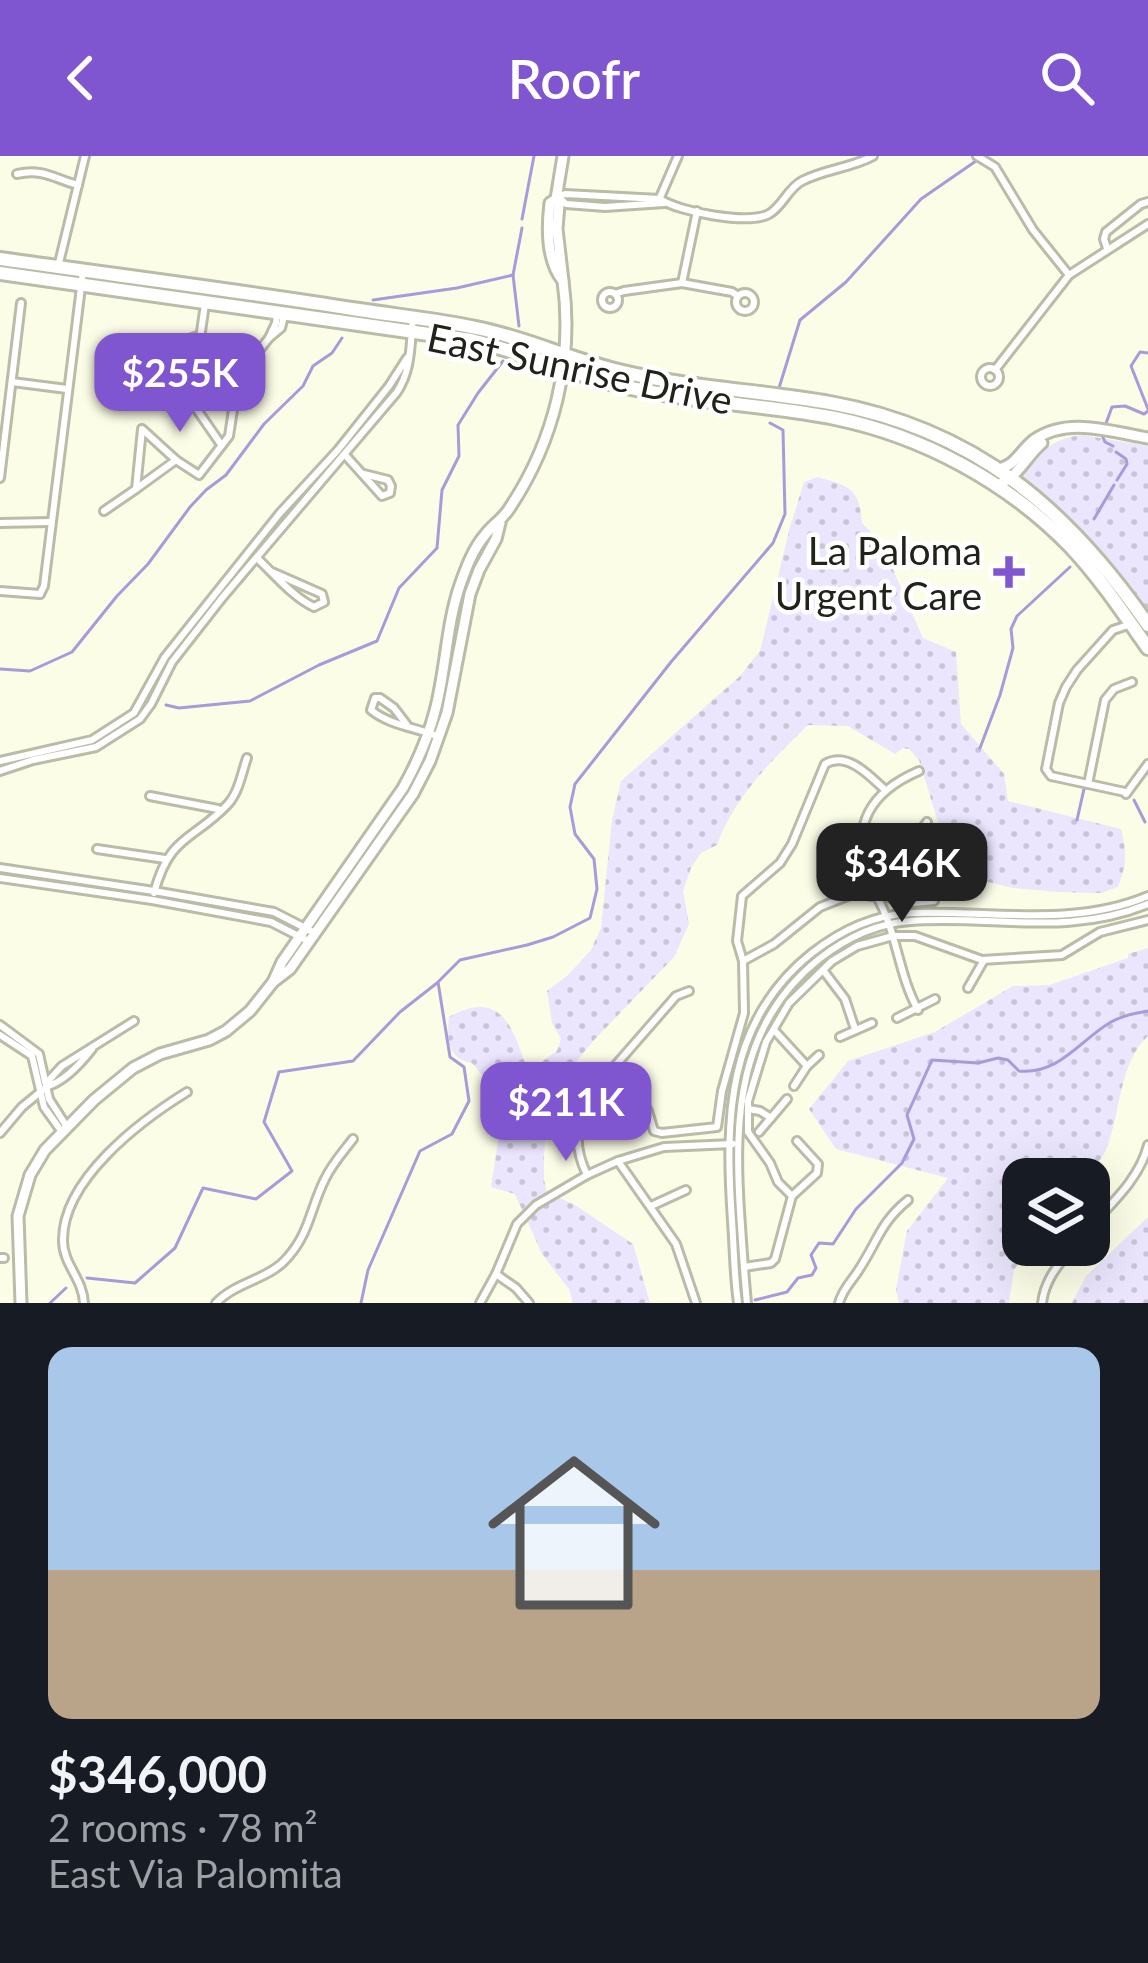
<!DOCTYPE html>
<html lang="en">
<head>
<meta charset="utf-8">
<style>
	body { margin:0; font-family:Lato,sans-serif; background:#242831; color:#f1f3f6; height:100vh; display:flex; flex-direction:column; font-size:45px; white-space:nowrap }
	* { box-sizing:border-box; margin:0 }
	p { font-size:39px; color:#9ea1a6 }
	.icon { flex:none; width:66px; height:66px; fill:none; stroke:currentColor; stroke-width:2; stroke-linecap:round; stroke-linejoin:round }
	.map { position:relative; height:1147px; overflow:hidden }
	.details { display:flex; flex-direction:column; background:#171b24; flex:1 }
	.details>* { flex:none }
	.tools { position:absolute; left:1002px; top:1002px; display:grid; gap:24px }
	.tools a { display:grid; place-items:center; width:108px; height:108px; border-radius:24px; background:#171b24; box-shadow:0 12px 48px #0002; font-size:60px }
	.price { position:absolute; translate:-50% -102px; padding:0 27px; border-radius:24px; background:#8056d0; color:#fff; font-size:39px; line-height:78px; filter:drop-shadow(0 3px 6px #0008) }
	.price::after { content:''; position:absolute; left:50%; top:72px; width:36px; height:27px; margin-left:-18px; background:inherit; clip-path:polygon(0 0,100% 0,50% 100%) }
	.price.active { background:#222; color:#fff }
	ul { padding:0; list-style:none }
	li { display:grid; align-content:center; gap:24px; height:636px; padding:0 48px }
	li+li { border-top:3px solid #363941 }
	li span { display:grid; place-items:center; height:372px; border-radius:24px; color:#555 }
	li>.icon { margin-inline-start:auto }
	span .icon { width:216px; height:216px; fill:#fffc; stroke-width:1 }
	li b { font-size:51px }
	header { display:flex; justify-content:space-between; align-items:center; height:156px; padding:0 48px; background:#8056d0; color:#fff; font-size:54px; font-weight:600 }
	.map>svg:first-child { display:block }
	.grass { fill:url(#grass-dots) }
	.lines { fill:none; stroke-linecap:round; stroke-linejoin:round }
	.stream { stroke:#aa9ada; stroke-width:3 }
	.street-casing { stroke:#babca7; stroke-width:12 }
	.secondary-casing { stroke:#babca7; stroke-width:15 }
	.primary-casing { stroke:#babca7; stroke-width:18 }
	.street { stroke:#fff; stroke-width:6 }
	.secondary { stroke:#fff; stroke-width:9 }
	.primary { stroke:#fff; stroke-width:12 }
	.poi-dot { fill:#8056d0; stroke:#fff; stroke-width:4.5 }
	.labels { text-anchor:middle; dominant-baseline:central; stroke-width:9; stroke-linejoin:round; paint-order:stroke }
	.street-label { font-size:39px; fill:#21221a; stroke:#fff }
	.poi-label { font-size:39px; fill:#21221a; stroke:#fff; text-anchor:end }
</style>
</head>
<body>
<header><svg class="icon" aria-label="back" viewBox="0 0 24 24"><path d="M15 5l-7 7 7 7"/></svg>Roofr<svg class="icon" aria-label="search" viewBox="0 0 24 24"><circle cx="10" cy="10" r="6"/><path d="M15 15l6 6"/></svg></header>
<div class="map">
<svg width="1148" height="1147" viewBox="0 0 1148 1147">
	<defs>
		<pattern id="grass-dots" width="8" height="8" patternUnits="userSpaceOnUse" patternTransform="scale(3)"><rect width="8" height="8" fill="#ebe6fd"/><path d="M2 2h.1M6 6h.1" fill="none" stroke="#c9c5d8" stroke-width="1.8" stroke-linecap="round"/></pattern>
	</defs>
	<rect width="100%" height="100%" fill="#fcfde7"/>
	<g class="grass">
		<path d="M1082,279l66,11v179l-128,-149c19,-23 32,-38 62,-41z"/>
		<path d="M818,321c32,10 41,10 44,46l19,19 42,96 33,14 5,72 43,50 4,27 113,28c6,25 6,34 -3,58l-17,6 -42,-1 -46,-4 -29,-7 -25,-32 -17,-14 -23,-75 -10,-11 -6,-1 -8,6 -47,-28 -40,-1c-36,35 -74,72 -91,120l-16,8 -10,15 -8,23 6,33 -15,33 -79,82 -45,54 -6,61v26l3,12 28,13 58,39 17,59h-77l-4,-14 -27,-35 -27,-60 -24,-7 13,-85 -32,-39c-25,-4 -25,-25 -23,-46 54,-30 64,13 79,54l29,-20 4,-12 -9,-16 -5,-32 21,-16 23,-25 10,-22 11,-108 9,-39 118,-104 21,-26 30,-124 14,-45z"/>
		<path d="M1148,792v88c-29,26 -27,76 -41,111 -4,12 -15,22 -23,32h-61v66h8l-17,25 -5,33h-110l-3,-14 11,-58 41,-53 -112,-29 -27,-40 39,-48 87,-29 78,-46 37,-1 78,-27v-4z"/>
		<polygon points="1148,1061 1148,1147 1072,1147 1086,1120"/>
	</g>
	<g class="lines">
		<g class="stream">
			<polyline points="522,63 534,0"/>
			<polyline points="373,144 457,132 513,119"/>
			<polyline points="519,170 513,119 522,72"/>
			<polyline points="1148,197 1140,196 1131,210 1148,253"/>
			<polyline points="779,232 800,164 846,126 921,43 976,5"/>
			<polyline points="1105,270 1112,251 1125,250 1144,258 1148,255"/>
			<polyline points="1102,279 1105,286 1113,290"/>
			<polyline points="1116,296 1126,303 1127,308 1117,324"/>
			<polyline points="1094,363 1114,329"/>
			<polyline points="0,513 30,515 72,496 117,440 148,408 190,351 206,334 226,319 264,268 303,230 313,210 332,197 342,182"/>
			<polyline points="166,549 179,552 250,545 319,509 377,485 399,432 437,392 442,334 459,300 458,269 478,237 503,205"/>
			<polyline points="980,592 1000,539 1013,492 1011,473 1017,460 1070,411"/>
			<polyline points="1134,644 1145,666"/>
			<polyline points="1077,664 1084,633"/>
			<polyline points="87,1122 135,1127 175,1092 203,1032 256,1043 292,1015 264,966 279,916 353,905 400,856 437,827"/>
			<path d="M755,1144l32,-8 11,-14 14,-3 4,-7 -5,-13 8,-12 14,1 23,-35 46,-46 12,-24 -7,-24 25,-55 46,3 20,-5 10,2 11,11c40,4 61,-31 92,-49 11,-6 24,-9 37,-11"/>
			<polyline points="50,1147 66,1132"/>
			<polyline points="361,1147 368,1114 420,995 452,978 469,945 464,911 450,901 438,826 460,804 527,789 553,781 590,762 597,733 594,703 575,678 570,651 575,628 671,506 773,387 785,358 783,274 770,267"/>
		</g>
		<defs>
			<g id="street">
				<polyline points="977,0 995,11 1033,74 1069,119"/>
				<path d="M17,18c26,-6 38,5 61,11"/>
				<path d="M556,41l9,-3 95,5c19,13 88,26 109,15 14,-8 19,-26 33,-33 23,-12 49,-13 71,-25"/>
				<polyline points="560,42 566,48 605,51 664,47"/>
				<polyline points="658,46 678,0"/>
				<polyline points="1107,92 1104,83 1106,76 1141,48 1148,46"/>
				<polyline points="58,111 85,0"/>
				<polyline points="682,127 697,55"/>
				<circle cx="610" cy="144" r="8"/>
				<circle cx="745" cy="146" r="9"/>
				<polyline points="615,138 624,135 682,127 732,136 738,140"/>
				<polyline points="205,148 191,245 220,287"/>
				<polyline points="277,157 276,167 269,182 281,172 285,157"/>
				<polyline points="121,205 201,179"/>
				<circle cx="990" cy="221" r="9"/>
				<polyline points="995,214 1069,119 1148,68"/>
				<polyline points="12,226 67,233"/>
				<polyline points="346,300 382,340 390,337 391,330 388,324 364,318"/>
				<polyline points="0,322 21,147"/>
				<polyline points="136,333 176,304"/>
				<polyline points="104,355 136,333 142,273 176,304 199,319 229,280 238,221 269,182"/>
				<polyline points="0,367 51,366"/>
				<path d="M258,403c17,16 36,39 56,48l10,-5 -2,-8 -50,-22"/>
				<polyline points="0,435 40,438"/>
				<polyline points="40,438 44,430 83,115"/>
				<path d="M407,569l-13,-17 -14,-10h-5l-4,12c20,16 45,17 68,27"/>
				<polyline points="0,605 92,584 134,557 165,501 280,357 338,294 389,230 407,202"/>
				<path d="M0,615l33,-11 63,-13 44,-28 11,-15 21,-42 50,-64 175,-206c15,-23 13,-47 16,-74"/>
				<polyline points="1088,628 1105,544 1114,533 1132,526"/>
				<polyline points="1125,636 1051,620 1046,613 1059,547 1066,531 1077,514 1113,474 1128,469"/>
				<polyline points="1126,638 1148,608"/>
				<polyline points="150,640 218,653"/>
				<polyline points="97,693 165,703"/>
				<polyline points="0,712 154,735 274,756 315,777"/>
				<circle cx="872" cy="730" r="10"/>
				<path d="M867,721c-16,-52 3,-85 52,-106"/>
				<polyline points="0,722 152,744 271,766 310,786"/>
				<polyline points="880,724 890,717 927,666"/>
				<polyline points="880,736 902,748 934,745"/>
				<path d="M154,737c16,-59 38,-51 74,-89 11,-12 14,-32 19,-46"/>
				<path d="M876,739c21,36 22,79 42,115"/>
				<polyline points="743,805 774,788 820,751 863,734"/>
				<polyline points="823,814 845,843 855,873"/>
				<polyline points="968,832 984,804"/>
				<polyline points="897,862 935,843"/>
				<polyline points="0,869 39,898 49,943 67,971"/>
				<polyline points="774,874 807,910"/>
				<polyline points="0,879 32,900 44,951 62,976"/>
				<polyline points="840,881 872,867"/>
				<path d="M92,893c-11,14 -27,32 -44,37l2,-7 12,-13 72,-45"/>
				<path d="M611,916l28,25 9,14 6,20 8,2 55,-6 5,-36 22,-78 -1,-52 -6,-20 5,-45 38,-33 12,-19 33,-80c22,-13 44,11 60,26"/>
				<polyline points="794,930 807,910 819,899"/>
				<polyline points="748,953 760,955 771,962"/>
				<polyline points="759,976 787,943"/>
				<polyline points="0,977 22,951 44,933"/>
				<polyline points="618,1005 676,1088 696,1147"/>
				<path d="M587,1019c-13,-27 -12,-49 0,-77l89,-102 13,-5"/>
				<polyline points="792,1040 778,1026 770,1007 748,976 748,945 766,886 789,847 832,805 857,790 893,780 915,780 982,804 1062,799 1100,776 1148,764"/>
				<polyline points="651,1050 686,1034"/>
				<path d="M1089,1072c23,-25 51,-50 59,-83"/>
				<polyline points="0,1102 4,1102"/>
				<polyline points="744,1111 771,1107 775,1103 792,1040 817,1017 818,1008 797,985"/>
				<polyline points="496,1118 516,1132 529,1147"/>
				<path d="M84,1147c-1,-24 -21,-39 -21,-62 -1,-61 77,-120 124,-149"/>
				<path d="M216,1147c21,-22 53,-23 72,-46 22,-25 23,-51 37,-78 7,-15 18,-27 28,-40"/>
				<polyline points="480,1147 496,1118 517,1068 536,1049 587,1019 618,1005 664,991 733,988"/>
				<path d="M738,1147c-4,-27 -4,-55 -6,-82 -7,-101 -6,-200 80,-268 31,-24 62,-38 100,-40 80,-3 160,15 236,-17"/>
				<path d="M747,1147c-3,-31 -5,-61 -7,-92 -6,-95 -2,-187 79,-252 27,-21 57,-36 92,-38 82,-6 156,16 237,-17"/>
				<path d="M839,1147c4,-15 14,-23 21,-35 18,-28 21,-46 48,-68"/>
				<path d="M1042,1147c3,-24 17,-39 32,-58"/>
			</g>
			<g id="secondary">
				<path d="M556,43l3,6 -2,24 6,52c-16,-19 -16,-53 -13,-78l6,-4 7,-43"/>
				<path d="M997,313c18,-2 23,-18 37,-29 34,-24 77,-8 114,-2"/>
				<path d="M996,329c21,-5 30,-29 46,-42"/>
				<path d="M273,826l9,-20 121,-174c14,-25 25,-50 32,-77 11,-41 11,-85 25,-126 6,-17 13,-36 25,-50 7,-10 17,-15 24,-26 45,-67 65,-148 54,-228"/>
				<polyline points="21,1147 18,1060 30,1019 45,994 94,944 133,912 160,898 209,884 226,875 250,855 273,826 290,813 413,638 430,605 447,557 470,438 479,414 496,383 500,367"/>
			</g>
			<g id="primary">
				<path d="M0,103c120,17 240,32 359,51 39,6 79,10 117,18 51,10 97,33 147,44 68,16 138,19 207,31 144,26 237,105 318,222"/>
				<path d="M0,117l471,67c56,13 109,38 165,49 66,14 133,16 199,29 88,18 173,64 236,129 29,31 53,67 77,101"/>
			</g>
		</defs>
		<use href="#street" class="street-casing"/>
		<use href="#secondary" class="secondary-casing"/>
		<use href="#primary" class="primary-casing"/>
		<use href="#street" class="street"/>
		<use href="#secondary" class="secondary"/>
		<use href="#primary" class="primary"/>
	</g>
	<path class="poi-dot" d="M1003 398h12v12h12v12h-12v12h-12v-12h-12v-12h12z"/>
	<g class="labels">
		<g class="street-label">
			<text transform="translate(580 212) rotate(12)">East Sunrise Drive</text>
		</g>
		<g class="poi-label">
			<text x="982" y="394">La Paloma<tspan x="982" dy="45">Urgent Care</tspan></text>
		</g>
	</g>
</svg>
<div class="tools">
<a><svg class="icon" aria-label="layers" viewBox="0 0 24 24"><path d="M12 4l9 5-9 5-9-5zM3 14l9 5 9-5"/></svg></a>
</div>
<b class="price" style="left:180px;top:279px">$255K</b>
<b class="price active" style="left:902px;top:769px">$346K</b>
<b class="price" style="left:566px;top:1008px">$211K</b>
</div>
<section class="details">
<ul>
<li><span style="background:linear-gradient(#a9c7e8 60%,#b9a48a 0)"><svg class="icon" aria-label="home" viewBox="0 0 24 24"><path d="M3 11l9-7 9 7M6 9v11h12V9"/></svg></span><div><b>$346,000</b><p>2 rooms · 78 m²</p><p>East Via Palomita</p></div></li>
</ul>
</section>
</body>
</html>
